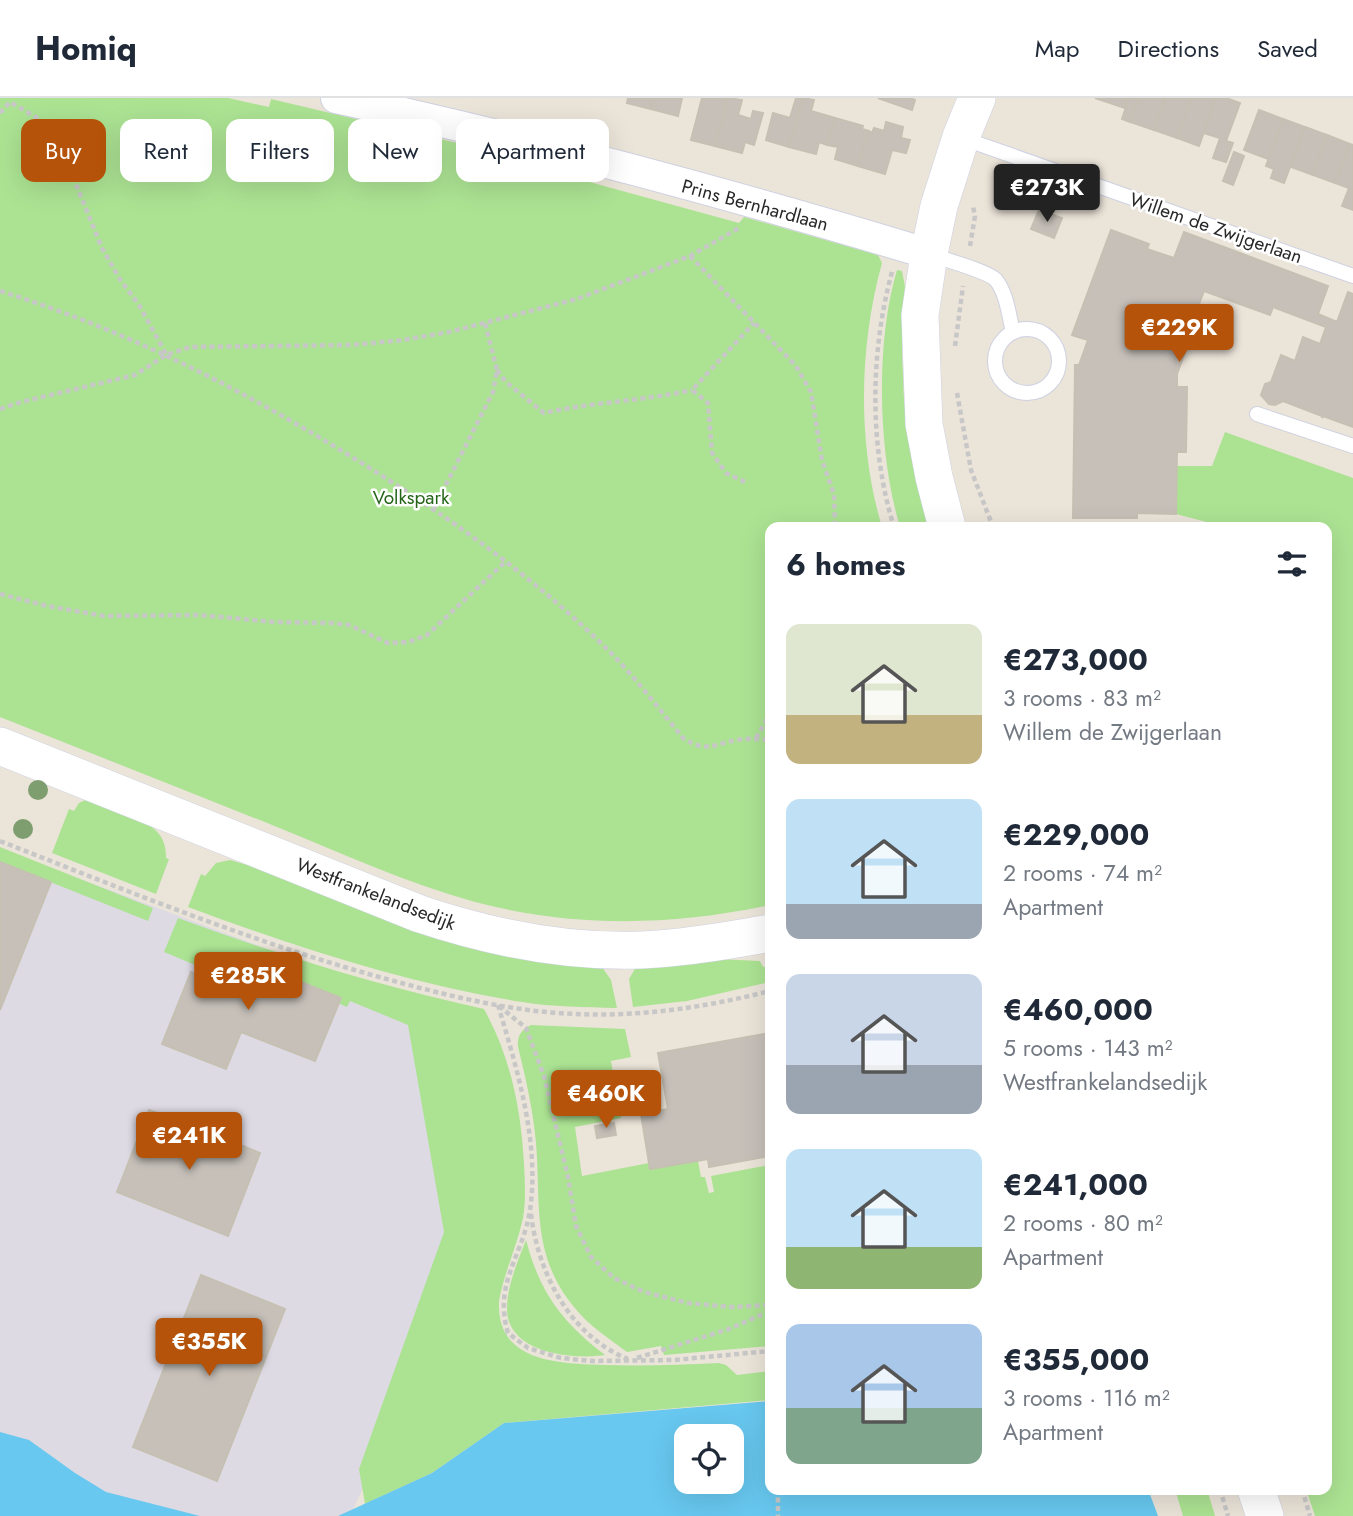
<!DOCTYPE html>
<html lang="en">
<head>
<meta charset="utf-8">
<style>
	body { margin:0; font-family:Jost,sans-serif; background:#f2f2f3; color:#1f2937; height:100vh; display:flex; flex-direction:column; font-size:26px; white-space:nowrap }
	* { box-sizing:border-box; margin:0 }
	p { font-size:23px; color:#747a83 }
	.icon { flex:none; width:38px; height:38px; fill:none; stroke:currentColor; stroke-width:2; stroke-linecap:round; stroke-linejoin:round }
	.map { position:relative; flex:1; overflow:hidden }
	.side { position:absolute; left:765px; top:424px; width:567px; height:973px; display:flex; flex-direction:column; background:#fff; border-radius:14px; box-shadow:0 7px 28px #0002 }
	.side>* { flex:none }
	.hud { position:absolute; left:21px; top:21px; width:639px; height:63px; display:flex; gap:14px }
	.controls { position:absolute; left:674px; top:1326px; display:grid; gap:14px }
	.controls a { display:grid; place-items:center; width:70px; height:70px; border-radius:14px; background:#fff; box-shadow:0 7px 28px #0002; font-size:35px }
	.price { position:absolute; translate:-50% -60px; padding:0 16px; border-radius:7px; background:#b45309; color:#fff; font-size:23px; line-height:46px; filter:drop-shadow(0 2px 4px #0008) }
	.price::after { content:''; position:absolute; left:50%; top:42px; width:21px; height:16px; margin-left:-10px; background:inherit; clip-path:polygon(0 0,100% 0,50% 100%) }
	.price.active { background:#222; color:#fff }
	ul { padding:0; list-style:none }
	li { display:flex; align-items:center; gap:21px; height:175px; padding:0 21px }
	li span { display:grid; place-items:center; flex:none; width:196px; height:140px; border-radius:14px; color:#555 }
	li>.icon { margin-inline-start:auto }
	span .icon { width:84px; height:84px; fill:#fffc; stroke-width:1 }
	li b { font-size:30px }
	h2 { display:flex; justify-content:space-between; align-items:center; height:84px; padding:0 21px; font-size:30px }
	.chip { padding:0 24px; border-radius:14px; background:#fff; box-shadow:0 7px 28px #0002; font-size:24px; line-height:63px }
	.chip.active { background:#b45309; color:#fff }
	header { display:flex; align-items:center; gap:42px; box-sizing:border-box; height:98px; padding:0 35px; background:#fff; border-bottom:2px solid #e0e1e3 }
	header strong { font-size:33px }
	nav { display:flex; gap:38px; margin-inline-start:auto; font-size:24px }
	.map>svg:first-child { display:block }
	.industrial { fill:#dddae3 }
	.green { fill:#ace393 }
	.water { fill:#68c8f0; fill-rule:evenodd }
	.building { fill:#c6c0b9; stroke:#c6c0b3; stroke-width:2 }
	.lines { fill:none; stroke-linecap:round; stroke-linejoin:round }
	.service-casing { stroke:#ced1e1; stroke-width:16 }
	.minor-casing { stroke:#ced1e1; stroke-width:32 }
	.tertiary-casing { stroke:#ced1e1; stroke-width:38 }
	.path { stroke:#c7c7c7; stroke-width:4.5; stroke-dasharray:5 3.5; stroke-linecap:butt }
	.service { stroke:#fff; stroke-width:14 }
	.minor { stroke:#fff; stroke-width:30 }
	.tertiary { stroke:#fff; stroke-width:37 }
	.tree { fill:#7e9e6f }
	.labels { text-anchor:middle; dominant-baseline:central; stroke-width:5; stroke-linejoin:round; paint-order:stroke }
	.street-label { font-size:19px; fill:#282828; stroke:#fff }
	.park-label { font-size:19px; fill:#256518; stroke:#fff }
</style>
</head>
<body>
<header>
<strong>Homiq</strong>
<nav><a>Map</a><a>Directions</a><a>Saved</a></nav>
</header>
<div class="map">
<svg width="1353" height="1418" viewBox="0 0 1353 1418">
	<rect width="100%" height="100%" fill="#ebe4d9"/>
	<polygon class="industrial" points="0,751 436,914 458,1185 350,1418 155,1418 0,1354"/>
	<g class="green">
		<path d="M0,0h228l41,9 2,-8 305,72 -1,7 164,45 5,-6 134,38 4,8c-23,83 -25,181 0,264h-112v378c-98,21 -197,23 -295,-3 -69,-19 -136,-50 -203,-77 -91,-36 -181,-72 -272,-108z"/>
		<path d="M897,172l5,1 3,16 -3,64 2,48 6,40 20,88h-30c-22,-73 -25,-184 -3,-257z"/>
		<polygon points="1225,334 1353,380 1353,1418 1315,1418 1306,1391 1326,1391 1326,429 1226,429 1176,416 1177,368 1212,368"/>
		<path d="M92,699l60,24 -2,5c12,8 16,17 16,32l3,1 -13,35 -104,-41 17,-44 5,2 5,-8z"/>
		<polygon points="0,749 153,810 148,823 0,764"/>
		<path d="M230,762l372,107 9,13 6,28c-32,-1 -64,-1 -95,-6 -114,-18 -226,-55 -334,-95l13,-33 4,2 11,-13z"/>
		<path d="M178,820c100,37 202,68 306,91 27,49 37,100 40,155 1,18 2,36 -1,54 -6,28 -19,55 -24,83 -3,62 60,62 105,64 39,1 76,0 115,-2l7,2 11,10 33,-4v29l-266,23 -72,50 -67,31 -6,-35 85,-237 -36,-207 -58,-24 -3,6 -9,-4 2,-5 -109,-44 -2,6 -15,-2 -14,9 -36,-15z"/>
		<polygon points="696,860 760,863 763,869 770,867 770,884 687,903 633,909 629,881 636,869"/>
		<path d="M531,927l94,4 6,28 -20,4 10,57 -46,9 7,49 67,-13 1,6 48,-8 3,16h4l4,16 5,-1 -3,-16 59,-11v181l-106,9 -3,-9 -34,6c-19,-14 -39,-27 -53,-45 -43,-52 -33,-103 -38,-164 -3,-33 -10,-64 -18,-96 -1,-11 3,-17 13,-22z"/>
		<path d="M526,1142c14,53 36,82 79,115 -33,5 -98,-2 -98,-46 0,-24 11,-48 19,-69z"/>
		<polygon points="1175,1391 1207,1391 1215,1418 1183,1418"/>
	</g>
	<g class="water">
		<path d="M770,1303v88h378l10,27h-820l94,-43 72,-50zM686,1339h46v45h-46z"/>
		<polygon points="0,1334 29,1342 75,1375 106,1394 200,1418 0,1418"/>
	</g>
	<g class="building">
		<polygon points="628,0 654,0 651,11 627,5"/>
		<polygon points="654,0 682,0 678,18 651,11"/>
		<polygon points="702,0 728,0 715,48 691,42"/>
		<polygon points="728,0 742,2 738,17 751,21 753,13 763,15 754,47 745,44 742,55 715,48"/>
		<polygon points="796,0 803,0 789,49 766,42 773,15 790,20"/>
		<polygon points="803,0 814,2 811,13 835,20 827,47 819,44 816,56 789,49"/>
		<polygon points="878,0 910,0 915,2 912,12"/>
		<polygon points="1095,0 1129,0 1125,10"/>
		<polygon points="1129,0 1139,0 1130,24 1122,21"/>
		<polygon points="1139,0 1165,0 1154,32 1130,24"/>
		<polygon points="1165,0 1191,0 1177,40 1154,32"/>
		<polygon points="1191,0 1216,0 1199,48 1177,40"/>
		<polygon points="1216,0 1226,0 1240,5 1226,43 1233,45 1226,64 1213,60 1220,40 1204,35"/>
		<polygon points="1259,12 1283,21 1268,61 1244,52"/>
		<polygon points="835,20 863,28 862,31 869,33 858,68 835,61 838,49 827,47"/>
		<polygon points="1283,21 1305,29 1284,85 1271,80 1274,71 1266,68"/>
		<polygon points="886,24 903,29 901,40 910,42 906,55 892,52 885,76 858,68 869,33 872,35 874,30 884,33"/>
		<polygon points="1305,29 1327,37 1313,77 1291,69"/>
		<polygon points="1327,37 1350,46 1335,85 1313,77"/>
		<polygon points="1350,46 1353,47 1353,112 1342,108 1349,90 1335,85"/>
		<polygon points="1234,54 1244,58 1233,87 1223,83"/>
		<polygon points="1039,112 1062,120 1054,140 1031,131"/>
		<polygon points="1111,132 1149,146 1147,151 1174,160 1184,134 1328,188 1318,216 1337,224 1348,194 1353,196 1353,329 1323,318 1322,320 1322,318 1283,303 1275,307 1269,306 1261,297 1265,286 1271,284 1281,257 1295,263 1303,239 1320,246 1326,229 1273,209 1270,217 1204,193 1199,206 1202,208 1177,276 1177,289 1187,289 1186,354 1177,354 1176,416 1137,415 1137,420 1073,420 1075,267 1079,267 1088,242 1072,237"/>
		<polygon points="0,764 51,784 0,912"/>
		<polygon points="231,856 341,900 315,963 241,934 226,971 162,946 191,874 197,877 203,865 214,860 229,862"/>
		<polygon points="770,935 770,1058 709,1069 708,1061 650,1071 641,1016 668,1011 658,955"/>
		<polygon points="149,1012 197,1029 260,1055 228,1138 117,1094"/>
		<polygon points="614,1025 616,1037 597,1040 595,1028"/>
		<polygon points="201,1177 285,1211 217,1383 133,1349"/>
	</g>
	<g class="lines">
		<defs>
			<g id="service">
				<polyline points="962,40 1353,178"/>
				<path d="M930,156c14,6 58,17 66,26 11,14 13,36 17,52"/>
				<circle cx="1027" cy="263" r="32"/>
				<polyline points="1257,316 1353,348"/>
			</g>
			<path id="minor" d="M336,0c200,43 398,97 593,156"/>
			<g id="tertiary">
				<polyline points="947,429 934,379 924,326 920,217 929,156 939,108 961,39 977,0"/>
				<path d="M0,648l420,168c72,24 146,39 222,36 43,-2 85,-9 128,-17"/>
				<polyline points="1256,1391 1265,1418"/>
			</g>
		</defs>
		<use href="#service" class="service-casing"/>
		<use href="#minor" class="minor-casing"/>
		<use href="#tertiary" class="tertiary-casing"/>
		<g class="path">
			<polyline points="0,15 10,4 56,31 67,54 77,89 102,150 119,180 139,207 166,256"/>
			<polyline points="970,148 975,118 973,108"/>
			<polyline points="690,158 796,268 811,294 822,362 834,396 835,429"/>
			<path d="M892,174c-22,80 -23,175 2,255"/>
			<path d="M0,193c132,41 251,103 368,176 85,53 168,112 240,183 27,27 51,59 76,89 24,14 29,5 53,1 11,-2 22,-1 33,0"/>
			<polyline points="955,248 963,188"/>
			<path d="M497,272l9,12 38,31c49,-11 99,-12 148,-23"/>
			<polyline points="957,295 971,372 993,429"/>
			<polyline points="0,311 21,304 135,277 166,257 190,249 352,247 403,242 449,234 577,201 690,158 739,130"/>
			<polyline points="745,384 726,375 712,355 708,305 692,292 754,225"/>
			<polyline points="434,410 493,294 497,272 485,225"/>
			<polyline points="0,496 47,508 104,518 200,517 274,524 332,525 349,527 388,545 409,544 427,537 505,464"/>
			<polyline points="756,640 770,616"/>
			<path d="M0,743c130,51 259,104 394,140 59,16 121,31 182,33 66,3 130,-7 194,-23"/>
			<path d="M498,907c19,64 42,138 32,205 -7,46 -37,73 -22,123l20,15 33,10 31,3 82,-1 96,-9"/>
			<polyline points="499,908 526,930 544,978 568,1079 576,1128 591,1159 614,1180 644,1194 688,1205 732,1209 770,1207"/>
			<path d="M531,1116c7,59 39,122 97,145"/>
			<polyline points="637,1260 729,1231 770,1213"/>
			<polyline points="778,1391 778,1418"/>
			<polyline points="1220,1391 1228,1418"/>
			<polyline points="1302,1391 1310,1418"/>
		</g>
		<use href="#service" class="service"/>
		<use href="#minor" class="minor"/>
		<use href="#tertiary" class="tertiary"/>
	</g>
	<g class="tree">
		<circle cx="38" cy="692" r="10"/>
		<circle cx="23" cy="731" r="10"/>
	</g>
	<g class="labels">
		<g class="street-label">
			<text transform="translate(755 107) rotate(15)">Prins Bernhardlaan</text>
			<text transform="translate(1216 130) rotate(19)">Willem de Zwijgerlaan</text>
			<text transform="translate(376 796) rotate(21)">Westfrankelandsedijk</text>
		</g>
		<g class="park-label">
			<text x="411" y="399">Volkspark</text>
		</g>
	</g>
</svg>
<div class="controls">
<a><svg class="icon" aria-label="locate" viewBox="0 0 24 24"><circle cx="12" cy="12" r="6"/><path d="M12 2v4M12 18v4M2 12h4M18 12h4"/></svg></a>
</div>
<b class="price active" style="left:1047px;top:126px">€273K</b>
<b class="price" style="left:1179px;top:266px">€229K</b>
<b class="price" style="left:248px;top:914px">€285K</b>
<b class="price" style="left:606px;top:1032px">€460K</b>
<b class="price" style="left:189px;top:1074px">€241K</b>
<b class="price" style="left:209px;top:1280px">€355K</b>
<div class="hud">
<a class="chip active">Buy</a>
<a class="chip">Rent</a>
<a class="chip">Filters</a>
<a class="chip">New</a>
<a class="chip">Apartment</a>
</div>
<section class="side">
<h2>6 homes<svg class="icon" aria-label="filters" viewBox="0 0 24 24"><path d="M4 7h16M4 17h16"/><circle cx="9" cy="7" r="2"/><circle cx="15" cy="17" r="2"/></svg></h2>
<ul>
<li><span style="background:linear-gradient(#dfe7d0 65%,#c2b280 0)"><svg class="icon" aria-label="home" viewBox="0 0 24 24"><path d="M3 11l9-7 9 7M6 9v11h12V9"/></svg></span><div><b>€273,000</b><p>3 rooms · 83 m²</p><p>Willem de Zwijgerlaan</p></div></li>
<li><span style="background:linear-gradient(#bfe0f5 75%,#9aa5b1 0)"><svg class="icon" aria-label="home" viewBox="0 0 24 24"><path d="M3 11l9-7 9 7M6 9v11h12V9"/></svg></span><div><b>€229,000</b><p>2 rooms · 74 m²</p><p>Apartment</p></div></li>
<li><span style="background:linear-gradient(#c9d6e8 65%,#9aa5b1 0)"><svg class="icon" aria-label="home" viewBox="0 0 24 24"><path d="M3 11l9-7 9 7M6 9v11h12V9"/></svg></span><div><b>€460,000</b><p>5 rooms · 143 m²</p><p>Westfrankelandsedijk</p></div></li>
<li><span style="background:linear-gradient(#bfe0f5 70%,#8fb573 0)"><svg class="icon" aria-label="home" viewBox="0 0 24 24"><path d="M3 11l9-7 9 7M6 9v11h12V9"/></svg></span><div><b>€241,000</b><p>2 rooms · 80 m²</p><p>Apartment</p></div></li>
<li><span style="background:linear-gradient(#a9c7e8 60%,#7fa58c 0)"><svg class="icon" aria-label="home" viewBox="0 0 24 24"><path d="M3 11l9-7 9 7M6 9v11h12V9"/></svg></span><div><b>€355,000</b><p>3 rooms · 116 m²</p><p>Apartment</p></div></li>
</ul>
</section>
</div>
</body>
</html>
